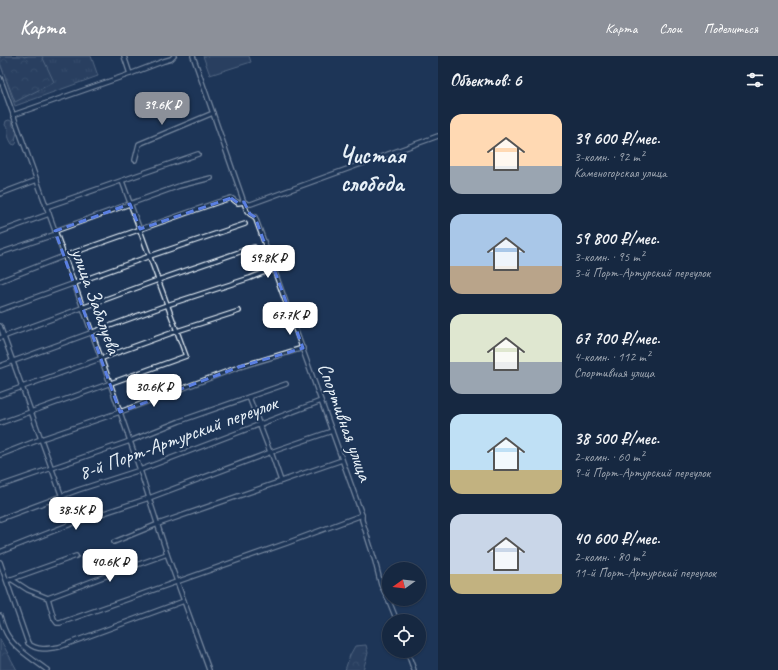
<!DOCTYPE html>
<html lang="ru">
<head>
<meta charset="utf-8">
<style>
	body { margin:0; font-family:Caveat,sans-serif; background:#1f3048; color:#f1f3f6; height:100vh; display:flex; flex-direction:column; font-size:15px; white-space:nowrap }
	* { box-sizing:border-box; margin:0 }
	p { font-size:13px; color:#9ea6b1 }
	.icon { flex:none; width:22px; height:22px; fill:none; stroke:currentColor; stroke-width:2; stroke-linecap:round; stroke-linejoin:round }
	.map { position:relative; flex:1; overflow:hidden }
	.side { display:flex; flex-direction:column; background:#162841; width:340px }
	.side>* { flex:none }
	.needle { width:26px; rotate:255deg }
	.fabs { position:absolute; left:382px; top:506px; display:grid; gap:8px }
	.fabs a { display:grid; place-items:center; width:44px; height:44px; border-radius:50%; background:#162841; box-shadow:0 1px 3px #0004,0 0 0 1px #35445a; font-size:20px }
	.price { position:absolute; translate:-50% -34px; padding:0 9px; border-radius:8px; background:#fff; color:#222; font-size:13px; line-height:26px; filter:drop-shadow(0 1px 2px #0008) }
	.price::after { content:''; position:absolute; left:50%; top:24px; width:12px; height:9px; margin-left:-6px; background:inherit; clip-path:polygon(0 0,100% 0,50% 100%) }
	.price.active { background:#8c9099; color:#fff }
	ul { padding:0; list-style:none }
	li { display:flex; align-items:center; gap:12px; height:100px; padding:0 12px }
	li span { display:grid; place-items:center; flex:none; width:112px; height:80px; border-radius:12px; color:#555 }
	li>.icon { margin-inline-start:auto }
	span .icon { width:48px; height:48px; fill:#fffc; stroke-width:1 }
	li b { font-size:17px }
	h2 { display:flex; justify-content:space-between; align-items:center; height:48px; padding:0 12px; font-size:17px }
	header { display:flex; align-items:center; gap:24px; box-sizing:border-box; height:56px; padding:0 20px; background:#8c9099; color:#fff }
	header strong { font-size:19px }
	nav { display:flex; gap:22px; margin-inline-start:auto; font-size:14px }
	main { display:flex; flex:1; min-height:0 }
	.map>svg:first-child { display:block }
	.grass { fill:url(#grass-tufts); stroke:#909fb2 }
	.forest { fill:url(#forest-crowns); stroke:#909fb2 }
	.pitch { fill:#374d6c; stroke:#909fb2 }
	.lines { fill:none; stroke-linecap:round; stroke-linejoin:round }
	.minor-casing { stroke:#e8f1f8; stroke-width:6 }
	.minor { stroke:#1d3557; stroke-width:3.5 }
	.marked { fill:none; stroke:#5a7fe2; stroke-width:3; stroke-dasharray:8 5; stroke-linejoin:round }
	.labels { text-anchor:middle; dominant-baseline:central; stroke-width:4; stroke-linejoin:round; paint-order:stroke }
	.street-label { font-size:20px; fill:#e8f1f8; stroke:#1d3557 }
	.district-label { font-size:24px; font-weight:bold; fill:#e8f1f8; stroke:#1d3557 }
</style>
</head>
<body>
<header>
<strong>Карта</strong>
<nav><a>Карта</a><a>Слои</a><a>Поделиться</a></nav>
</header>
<main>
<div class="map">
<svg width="438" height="614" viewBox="0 0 438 614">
	<defs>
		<pattern id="grass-tufts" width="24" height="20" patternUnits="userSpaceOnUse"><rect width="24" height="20" fill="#374d6c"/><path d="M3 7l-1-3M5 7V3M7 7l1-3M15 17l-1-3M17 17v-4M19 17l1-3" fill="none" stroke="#546782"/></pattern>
		<pattern id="forest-crowns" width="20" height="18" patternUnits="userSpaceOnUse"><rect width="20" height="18" fill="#374d6c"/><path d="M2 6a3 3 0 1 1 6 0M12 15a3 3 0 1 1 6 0" fill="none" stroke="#546782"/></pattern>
	</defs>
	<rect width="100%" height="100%" fill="#1d3557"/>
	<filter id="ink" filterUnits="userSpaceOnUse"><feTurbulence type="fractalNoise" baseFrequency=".025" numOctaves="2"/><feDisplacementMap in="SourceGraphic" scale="8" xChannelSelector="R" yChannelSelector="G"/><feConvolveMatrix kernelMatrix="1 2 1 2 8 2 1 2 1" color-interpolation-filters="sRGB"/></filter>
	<g filter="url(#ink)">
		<polygon class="grass" points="0,0 91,0 98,20 15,50 0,7"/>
		<g class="forest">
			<polygon points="0,0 23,0 24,1 28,0 42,0 54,26 15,46 0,7"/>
			<path d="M9,64l4,2v4l3,3 1,3 -2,8 2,2 -2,3 -3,-1c-3,-5 -5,-10 -4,-15l-3,-4 1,-4z"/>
			<polygon points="0,583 17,614 0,614"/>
			<polygon points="366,589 368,597 363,614 345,614 350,599 355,590"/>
		</g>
		<polygon class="pitch" points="203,0 249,0 251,6 210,19"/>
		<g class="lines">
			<defs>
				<g id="minor">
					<polyline points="124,0 130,18"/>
					<polyline points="193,0 247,155 250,158 255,161 262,180 362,459 362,464 375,505 381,529 389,545 397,565"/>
					<polyline points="0,22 110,327 140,414 167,498 209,614"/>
					<polyline points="13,59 130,18 164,5 171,3 174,0"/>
					<polyline points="135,104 139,88 213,57"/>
					<polyline points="0,138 37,124"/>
					<polyline points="46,151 198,98"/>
					<polyline points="55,175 179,130 211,122"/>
					<polyline points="0,176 49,158"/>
					<polyline points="0,197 56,178"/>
					<polyline points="0,225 64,200 218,146 231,142 238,147 244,146 248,148 251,148 438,80"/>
					<polyline points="0,254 150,200 245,168"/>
					<polyline points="0,270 62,441"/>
					<polyline points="0,282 158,224 254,191"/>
					<polyline points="0,310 167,249 250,222 280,210"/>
					<polyline points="0,339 177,275 239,255"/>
					<polyline points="249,341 270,396"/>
					<polyline points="0,367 186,300 122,125"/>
					<polyline points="271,396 281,425"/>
					<polyline points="0,399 41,383 120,356 239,311 303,292"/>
					<polyline points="0,430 130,385 180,365 286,328"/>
					<polyline points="0,463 78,434 140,414 321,345"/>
					<polyline points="114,486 158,468 342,404"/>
					<polyline points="0,496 71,468 149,442 271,396 332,375"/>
					<path d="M0,506l28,81c9,8 20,6 31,4l125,-46"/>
					<polyline points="11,523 28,534 48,542 103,521 167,498"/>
					<polyline points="9,524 76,500"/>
					<polyline points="48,542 54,563 57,567 60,567 287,487 362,459"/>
					<path d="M0,560c2,7 4,14 8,20 9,14 26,24 39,34"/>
					<polyline points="407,595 414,614"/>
				</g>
			</defs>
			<use href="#minor" class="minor-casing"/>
			<use href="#minor" class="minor"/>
		</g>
	</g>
	<path d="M0 0H438V614H0ZM231,142l7,5 6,-1 6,12 5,3 48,131 -64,19 -119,45 -65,-181 75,-27 10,25z" fill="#1d3557" fill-opacity=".55" fill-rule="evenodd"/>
	<path class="marked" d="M231,142l7,5 6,-1 6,12 5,3 48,131 -64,19 -119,45 -65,-181 75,-27 10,25z"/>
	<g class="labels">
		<g class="street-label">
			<text transform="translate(96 245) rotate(70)">улица Забалуева</text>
			<text transform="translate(345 366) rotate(70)">Спортивная улица</text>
			<text transform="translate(178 382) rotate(-20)">8-й Порт-Артурский переулок</text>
		</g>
		<g class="district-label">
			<text x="372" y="99">Чистая<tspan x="372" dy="28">слобода</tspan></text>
		</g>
	</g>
</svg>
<div class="fabs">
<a><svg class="needle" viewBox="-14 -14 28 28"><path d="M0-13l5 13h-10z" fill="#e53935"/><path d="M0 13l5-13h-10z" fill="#9ea6b1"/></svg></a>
<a><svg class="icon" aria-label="locate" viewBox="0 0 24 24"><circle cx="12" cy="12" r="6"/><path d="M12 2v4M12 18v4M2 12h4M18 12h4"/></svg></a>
</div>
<b class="price active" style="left:162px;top:70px">39.6K ₽</b>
<b class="price" style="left:268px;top:223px">59.8K ₽</b>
<b class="price" style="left:290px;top:280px">67.7K ₽</b>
<b class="price" style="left:154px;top:352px">30.6K ₽</b>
<b class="price" style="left:76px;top:475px">38.5K ₽</b>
<b class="price" style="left:110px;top:527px">40.6K ₽</b>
</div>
<section class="side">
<h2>Объектов: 6<svg class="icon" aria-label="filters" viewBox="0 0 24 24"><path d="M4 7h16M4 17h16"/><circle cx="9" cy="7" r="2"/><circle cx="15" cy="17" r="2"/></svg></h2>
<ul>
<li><span style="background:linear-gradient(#ffd9b3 65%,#9aa5b1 0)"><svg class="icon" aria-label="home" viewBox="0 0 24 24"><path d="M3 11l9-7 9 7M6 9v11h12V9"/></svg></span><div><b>39 600 ₽/мес.</b><p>3-комн. · 92 m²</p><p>Каменогорская улица</p></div></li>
<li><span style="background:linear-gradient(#a9c7e8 65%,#b9a48a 0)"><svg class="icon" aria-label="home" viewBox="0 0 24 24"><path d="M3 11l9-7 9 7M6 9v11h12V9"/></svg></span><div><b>59 800 ₽/мес.</b><p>3-комн. · 95 m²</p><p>3-й Порт-Артурский переулок</p></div></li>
<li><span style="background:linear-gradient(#dfe7d0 60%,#9aa5b1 0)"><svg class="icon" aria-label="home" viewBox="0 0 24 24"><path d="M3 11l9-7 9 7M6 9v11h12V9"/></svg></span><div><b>67 700 ₽/мес.</b><p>4-комн. · 112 m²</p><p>Спортивная улица</p></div></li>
<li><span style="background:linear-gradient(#bfe0f5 70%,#c2b280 0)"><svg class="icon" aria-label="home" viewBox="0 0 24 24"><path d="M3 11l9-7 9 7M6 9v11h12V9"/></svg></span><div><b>38 500 ₽/мес.</b><p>2-комн. · 60 m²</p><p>9-й Порт-Артурский переулок</p></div></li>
<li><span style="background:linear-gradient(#c9d6e8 75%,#c2b280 0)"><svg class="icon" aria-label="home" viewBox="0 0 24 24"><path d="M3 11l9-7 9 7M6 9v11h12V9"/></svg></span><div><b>40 600 ₽/мес.</b><p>2-комн. · 80 m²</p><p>11-й Порт-Артурский переулок</p></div></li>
</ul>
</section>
</main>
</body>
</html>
